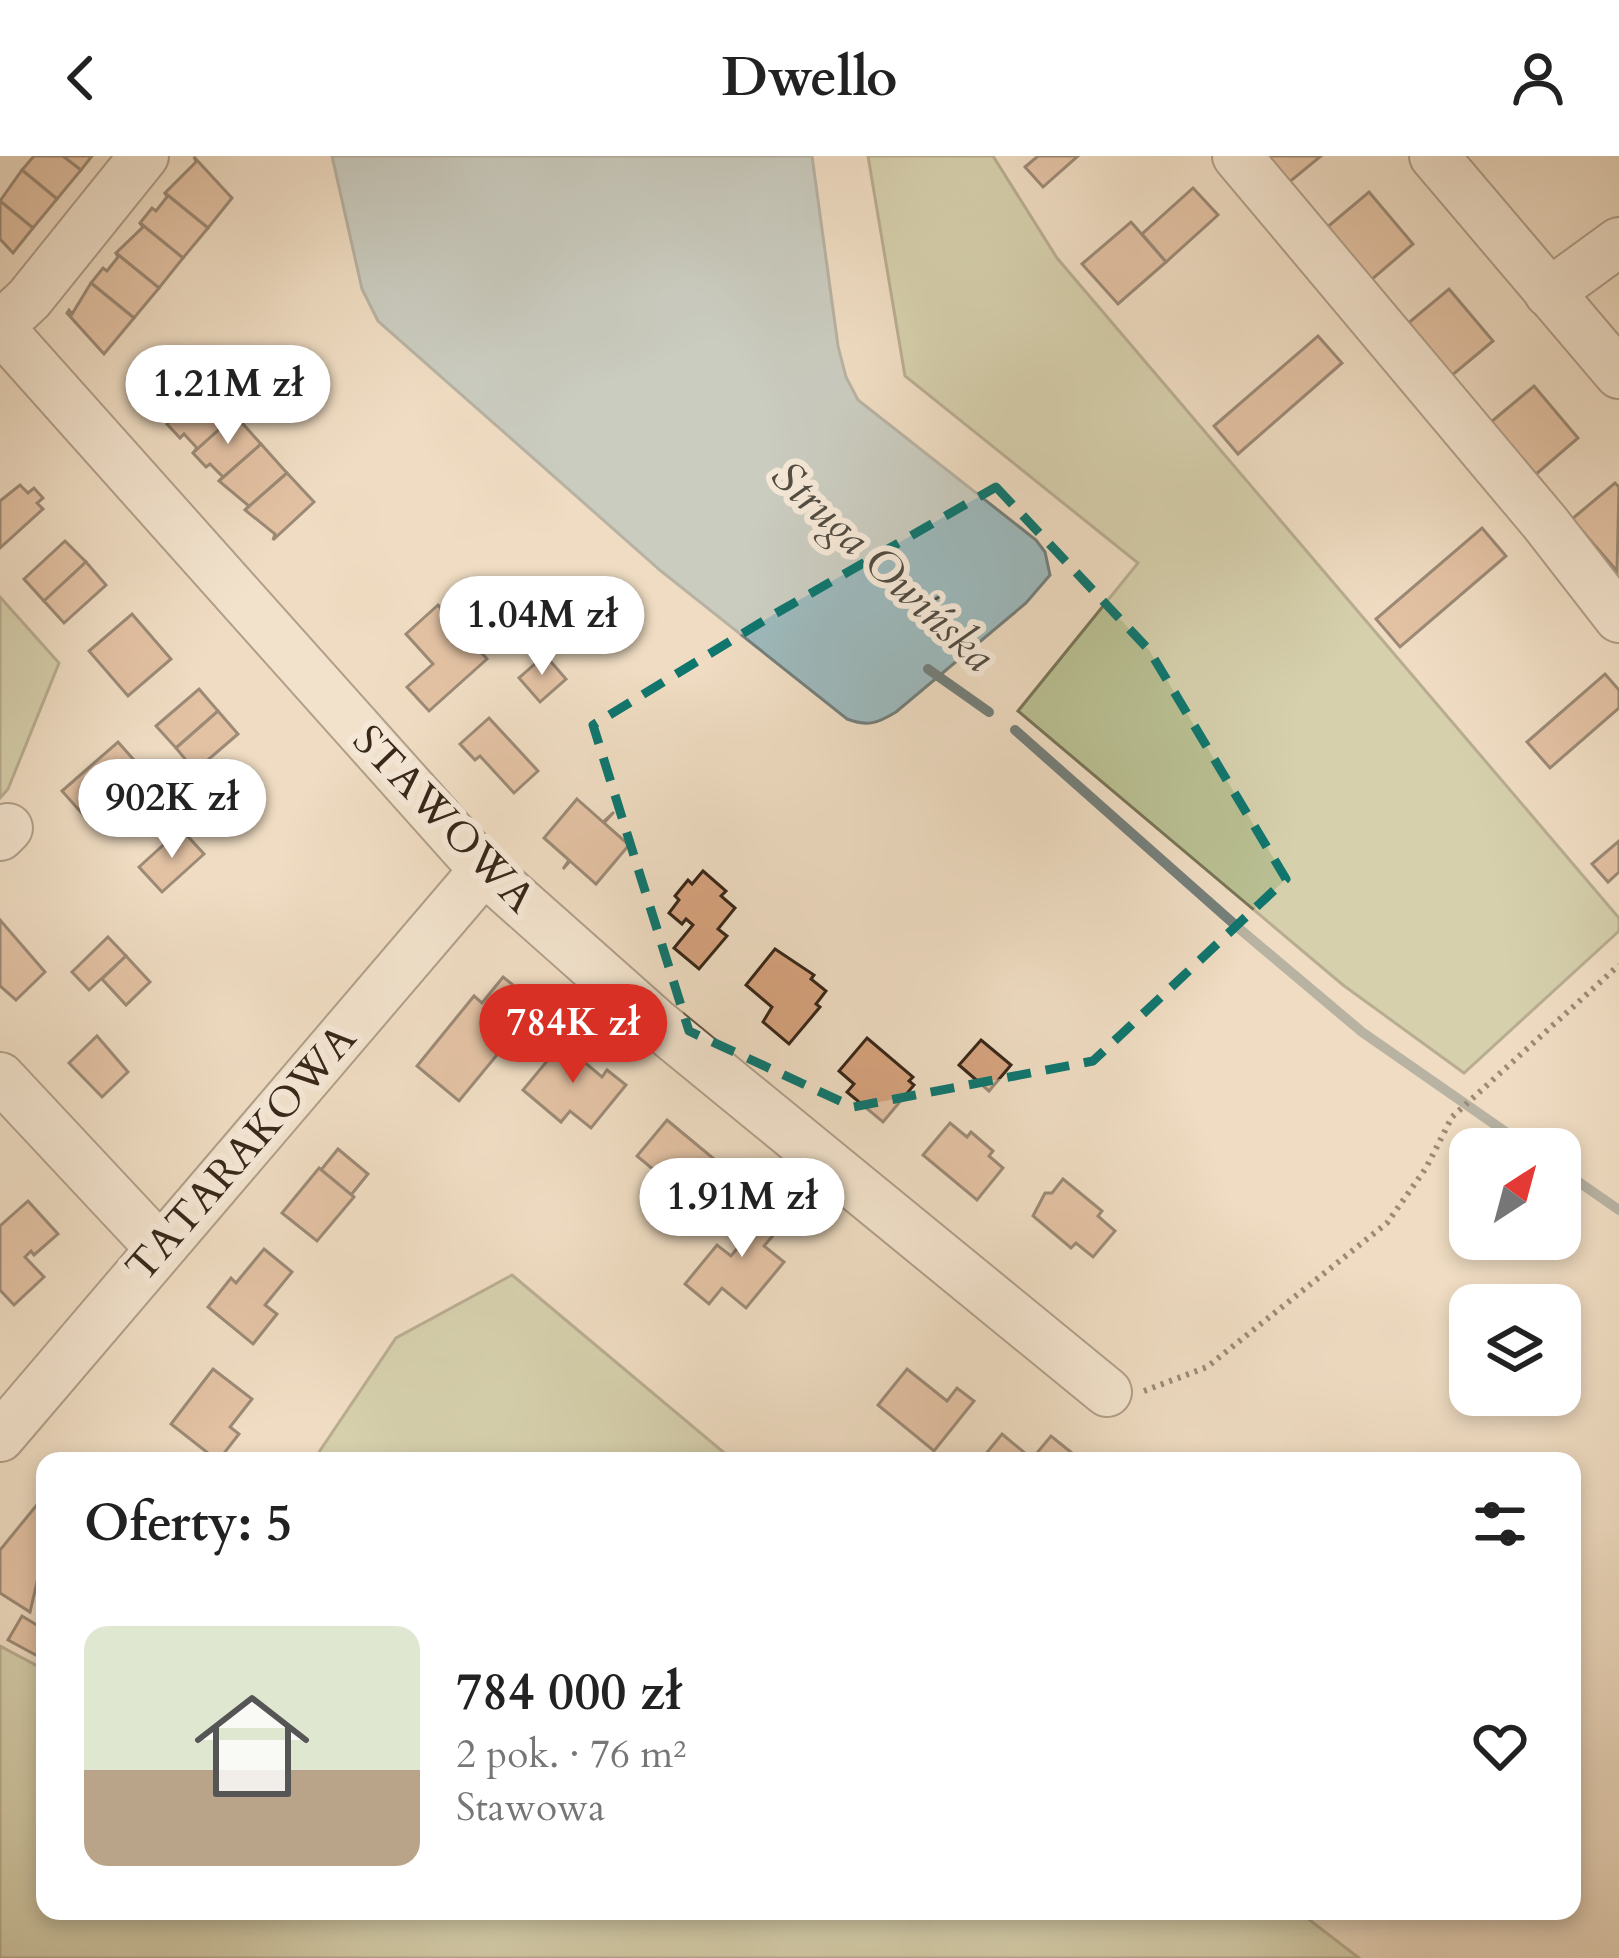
<!DOCTYPE html>
<html lang="pl">
<head>
<meta charset="utf-8">
<style>
	body { margin:0; font-family:Cardo,serif; background:#f6f6f6; color:#222; height:100vh; display:flex; flex-direction:column; font-size:45px; white-space:nowrap }
	* { box-sizing:border-box; margin:0 }
	p { font-size:39px; color:#767676 }
	.icon { flex:none; width:66px; height:66px; fill:none; stroke:currentColor; stroke-width:2; stroke-linecap:round; stroke-linejoin:round }
	.map { position:relative; flex:1; overflow:hidden }
	.drawer { position:absolute; left:36px; top:1296px; width:1545px; height:468px; display:flex; flex-direction:column; background:#fff; border-radius:24px; box-shadow:0 6px 18px #0003 }
	.drawer>* { flex:none }
	.needle { width:78px; rotate:36deg }
	.fabs { position:absolute; left:1449px; top:972px; display:grid; gap:24px }
	.fabs a { display:grid; place-items:center; width:132px; height:132px; border-radius:24px; background:#fff; box-shadow:0 6px 18px #0003; font-size:60px }
	.price { position:absolute; translate:-50% -102px; padding:0 27px; border-radius:42px; background:#fff; color:#222; font-size:39px; line-height:78px; filter:drop-shadow(0 3px 6px #0008) }
	.price::after { content:''; position:absolute; left:50%; top:72px; width:36px; height:27px; margin-left:-18px; background:inherit; clip-path:polygon(0 0,100% 0,50% 100%) }
	.price.on { background:#d93025; color:#fff }
	ul { padding:0; list-style:none }
	li { display:flex; align-items:center; gap:36px; height:300px; padding:0 48px }
	li+li { border-top:3px solid #e0e0e0 }
	li span { display:grid; place-items:center; flex:none; width:336px; height:240px; border-radius:24px; color:#555 }
	li>.icon { margin-inline-start:auto }
	span .icon { width:144px; height:144px; fill:#fffc; stroke-width:1 }
	li b { font-size:51px }
	h2 { display:flex; justify-content:space-between; align-items:center; height:144px; padding:0 48px; font-size:51px }
	header { display:flex; justify-content:space-between; align-items:center; height:156px; padding:0 48px; background:#fff; font-size:54px; font-weight:800 }
	.map>svg:first-child { display:block }
	.green { fill:#b9c093; stroke:#787456; stroke-width:3 }
	.water { fill:#9db9bc; stroke:#757f7b; stroke-width:3 }
	.lines { fill:none; stroke-linecap:round; stroke-linejoin:round }
	.stream { stroke:#757f7b; stroke-width:10 }
	.building { fill:#d6a37e; stroke:#382719; stroke-width:3 }
	.minor-casing { stroke:#665443; stroke-width:52 }
	.path { stroke:#382719; stroke-width:6; stroke-dasharray:3 6; stroke-linecap:butt }
	.minor { stroke:#f5e8d7; stroke-width:48 }
	.marked { fill:none; stroke:#0f766e; stroke-width:9; stroke-dasharray:24 15; stroke-linejoin:round }
	.labels { text-anchor:middle; dominant-baseline:central; stroke-width:12; stroke-linejoin:round; paint-order:stroke }
	.street-label { font-size:42px; fill:#382719; stroke:#f5e8d7 }
	.water-label { font-size:45px; font-style:italic; fill:#514c42; stroke:#f5e8d7 }
</style>
</head>
<body>
<header><svg class="icon" aria-label="back" viewBox="0 0 24 24"><path d="M15 5l-7 7 7 7"/></svg>Dwello<svg class="icon" aria-label="person" viewBox="0 0 24 24"><circle cx="12" cy="8" r="4"/><path d="M4 21q1-7 8-7t8 7"/></svg></header>
<div class="map">
<svg width="1619" height="1802" viewBox="0 0 1619 1802">
	<rect width="100%" height="100%" fill="#efdcc2"/>
	<filter id="stains"><feTurbulence type="fractalNoise" baseFrequency=".00167" numOctaves="4"/><feColorMatrix values="0 0 0 0 .2 0 0 0 0 .09 0 0 0 0 .02 0 0 0 .5 -.17"/></filter>
	<radialGradient id="worn" r=".72"><stop offset=".6" stop-color="#630" stop-opacity="0"/><stop offset="1" stop-color="#630" stop-opacity=".3"/></radialGradient>
	<g class="green">
		<polygon points="868,0 993,0 1057,102 1619,762 1619,775 1464,917 1343,829 1018,555 1138,407 905,220"/>
		<polygon points="0,441 59,507 8,633 0,642"/>
		<polygon points="512,1119 734,1305 313,1305 396,1182"/>
		<polygon points="0,1490 45,1514 45,1755 1298,1755 1359,1802 0,1802"/>
	</g>
	<path class="water" d="M332,0h480l26,190 8,31 12,23 178,140 9,12 5,23 -24,28 -130,109c-18,11 -28,15 -49,7l-186,-148 -283,-250 -16,-32z"/>
	<g class="lines">
		<g class="stream">
			<polyline points="928,513 989,556"/>
			<polyline points="1015,574 1242,775 1362,876 1530,993"/>
			<polyline points="1560,1013 1619,1054"/>
		</g>
	</g>
	<g class="building">
		<polygon points="34,0 63,0 81,14 57,43 22,14"/>
		<polygon points="63,0 92,0 81,14"/>
		<polygon points="1038,0 1078,0 1043,31 1025,11"/>
		<polygon points="1263,0 1321,0 1287,28"/>
		<polygon points="194,1 232,42 208,72 165,37 196,6"/>
		<polygon points="22,14 57,43 33,72 0,45"/>
		<polygon points="1193,32 1218,59 1166,106 1142,78"/>
		<polygon points="1369,36 1413,88 1370,125 1325,73"/>
		<polygon points="165,37 208,72 183,102 140,67 152,52 156,55 167,41"/>
		<polygon points="0,45 33,72 13,97 0,83"/>
		<polygon points="1131,66 1166,106 1118,148 1082,108"/>
		<polygon points="140,67 183,102 159,132 116,97 143,71"/>
		<polygon points="116,97 159,132 134,162 91,127 103,112 107,115 118,101"/>
		<polygon points="91,127 134,162 104,198 67,157 69,154 72,158"/>
		<polygon points="1449,133 1493,185 1450,221 1406,169"/>
		<polygon points="1318,180 1342,207 1238,298 1214,270"/>
		<polygon points="182,201 209,230 167,268 170,264 158,250 154,253 140,238"/>
		<polygon points="209,230 235,259 193,297 197,292 184,278 180,282 167,268"/>
		<polygon points="1534,230 1578,282 1535,319 1491,266"/>
		<polygon points="235,259 261,288 219,325 223,321 210,308 206,311 193,297"/>
		<polygon points="261,288 287,317 245,354 249,350 219,325"/>
		<polygon points="287,317 314,346 273,384 275,378 245,354"/>
		<polygon points="1615,327 1619,331 1617,415 1572,363"/>
		<polygon points="20,329 28,337 34,332 43,342 37,347 43,353 0,392 0,345"/>
		<polygon points="1482,372 1506,400 1400,491 1376,463"/>
		<polygon points="65,385 86,406 44,445 24,423"/>
		<polygon points="86,406 106,429 64,467 44,445"/>
		<polygon points="521,444 549,473 536,485 508,456"/>
		<polygon points="438,449 487,503 429,555 407,531 433,508 406,478"/>
		<polygon points="132,458 171,503 128,540 89,495"/>
		<polygon points="545,499 566,523 540,546 519,522"/>
		<polygon points="1605,518 1619,534 1619,552 1550,612 1527,586"/>
		<polygon points="199,533 218,555 176,592 156,570"/>
		<polygon points="218,555 238,578 195,615 176,592"/>
		<polygon points="489,562 538,615 514,637 480,600 475,604 460,588"/>
		<polygon points="118,586 150,622 94,671 62,635"/>
		<polygon points="577,643 603,666 614,656 604,667 629,689 596,728 570,705 563,713 569,704 544,682"/>
		<polygon points="181,673 204,698 162,736 139,711"/>
		<polygon points="1619,685 1619,716 1608,726 1592,708"/>
		<polygon points="703,715 726,735 721,740 735,752 718,773 727,780 699,813 674,792 693,769 686,763 682,768 669,757 679,744 675,740 688,724 692,728"/>
		<polygon points="0,764 45,816 16,844 0,830"/>
		<polygon points="108,781 126,800 89,834 72,816"/>
		<polygon points="775,793 814,819 811,823 826,835 816,848 820,851 789,888 763,866 772,851 746,829"/>
		<polygon points="126,800 150,826 126,849 102,823"/>
		<polygon points="503,821 538,849 459,945 417,910 474,840 482,847"/>
		<polygon points="97,880 128,916 102,941 69,907"/>
		<polygon points="567,881 589,899 583,905 602,921 607,914 626,929 591,972 570,955 561,966 523,934"/>
		<polygon points="867,882 913,921 909,925 914,929 883,966 847,936 854,928 839,915"/>
		<polygon points="981,884 1011,909 989,935 959,909"/>
		<polygon points="667,964 714,1003 684,1039 637,1000"/>
		<polygon points="950,967 967,981 971,976 993,995 989,1000 1003,1012 977,1044 923,999"/>
		<polygon points="338,993 368,1018 351,1039 321,1014"/>
		<polygon points="319,1012 354,1041 317,1085 282,1057"/>
		<polygon points="1063,1023 1102,1055 1098,1060 1115,1075 1093,1101 1076,1087 1071,1092 1033,1060 1045,1037 1052,1037"/>
		<polygon points="763,1040 788,1062 764,1090 784,1106 746,1152 722,1132 709,1148 685,1128 717,1089 731,1100 749,1078 739,1068"/>
		<polygon points="28,1045 58,1078 34,1099 31,1095 25,1101 44,1121 14,1149 0,1134 0,1070"/>
		<polygon points="264,1093 292,1116 265,1149 277,1158 253,1188 208,1151 231,1122 236,1127"/>
		<polygon points="213,1213 252,1243 230,1271 239,1278 218,1305 171,1268"/>
		<polygon points="907,1213 947,1245 957,1232 974,1245 934,1295 878,1249"/>
		<polygon points="1002,1278 1032,1303 1051,1280 1072,1297 1065,1305 980,1305"/>
		<polygon points="45,1339 45,1392 30,1456 0,1437 0,1394"/>
		<polygon points="22,1460 45,1474 45,1504 8,1484"/>
	</g>
	<g class="lines">
		<defs>
			<g id="minor">
				<polyline points="1237,0 1546,368 1619,462"/>
				<polyline points="1434,0 1619,218"/>
				<polyline points="1549,137 1619,86"/>
				<polyline points="0,170 29,143 144,0"/>
				<polyline points="0,172 484,714 655,866 1107,1236"/>
				<polyline points="0,680 8,672"/>
				<polyline points="0,921 159,1091"/>
				<polyline points="0,1281 484,714"/>
			</g>
		</defs>
		<use href="#minor" class="minor-casing"/>
		<polyline class="path" points="1144,1235 1207,1211 1387,1067 1426,1012 1452,961 1619,809"/>
		<use href="#minor" class="minor"/>
	</g>
	<path d="M0 0H1619V1802H0ZM996,331l153,163 137,229 -193,182 -240,46 -164,-76 -96,-306 180,-110z" fill="#efdcc2" fill-opacity=".55" fill-rule="evenodd"/>
	<path class="marked" d="M996,331l153,163 137,229 -193,182 -240,46 -164,-76 -96,-306 180,-110z"/>
	<g class="labels">
		<g class="street-label">
			<text transform="translate(444 663) rotate(46)">STAWOWA</text>
			<text transform="translate(241 997) rotate(-49)">TATARAKOWA</text>
		</g>
		<g class="water-label">
			<text transform="translate(883 410) rotate(43)">Struga Owińska</text>
		</g>
	</g>
	<rect width="100%" height="100%" filter="url(#stains)"/>
	<rect width="100%" height="100%" fill="url(#worn)"/>
</svg>
<div class="fabs">
<a><svg class="needle" viewBox="-14 -14 28 28"><path d="M0-13l5 13h-10z" fill="#e53935"/><path d="M0 13l5-13h-10z" fill="#767676"/></svg></a>
<a><svg class="icon" aria-label="layers" viewBox="0 0 24 24"><path d="M12 4l9 5-9 5-9-5zM3 14l9 5 9-5"/></svg></a>
</div>
<b class="price" style="left:228px;top:291px">1.21M zł</b>
<b class="price" style="left:542px;top:522px">1.04M zł</b>
<b class="price" style="left:172px;top:705px">902K zł</b>
<b class="price on" style="left:573px;top:930px">784K zł</b>
<b class="price" style="left:742px;top:1104px">1.91M zł</b>
<section class="drawer">
<h2>Oferty: 5<svg class="icon" aria-label="filters" viewBox="0 0 24 24"><path d="M4 7h16M4 17h16"/><circle cx="9" cy="7" r="2"/><circle cx="15" cy="17" r="2"/></svg></h2>
<ul>
<li><span style="background:linear-gradient(#dfe7d0 60%,#b9a48a 0)"><svg class="icon" aria-label="home" viewBox="0 0 24 24"><path d="M3 11l9-7 9 7M6 9v11h12V9"/></svg></span><div><b>784 000 zł</b><p>2 pok. · 76 m²</p><p>Stawowa</p></div><svg class="icon" aria-label="heart" viewBox="0 0 24 24"><path d="M12 20l-8-8c-3-5 5-10 8-4 3-6 11-1 8 4z"/></svg></li>
</ul>
</section>
</div>
</body>
</html>
